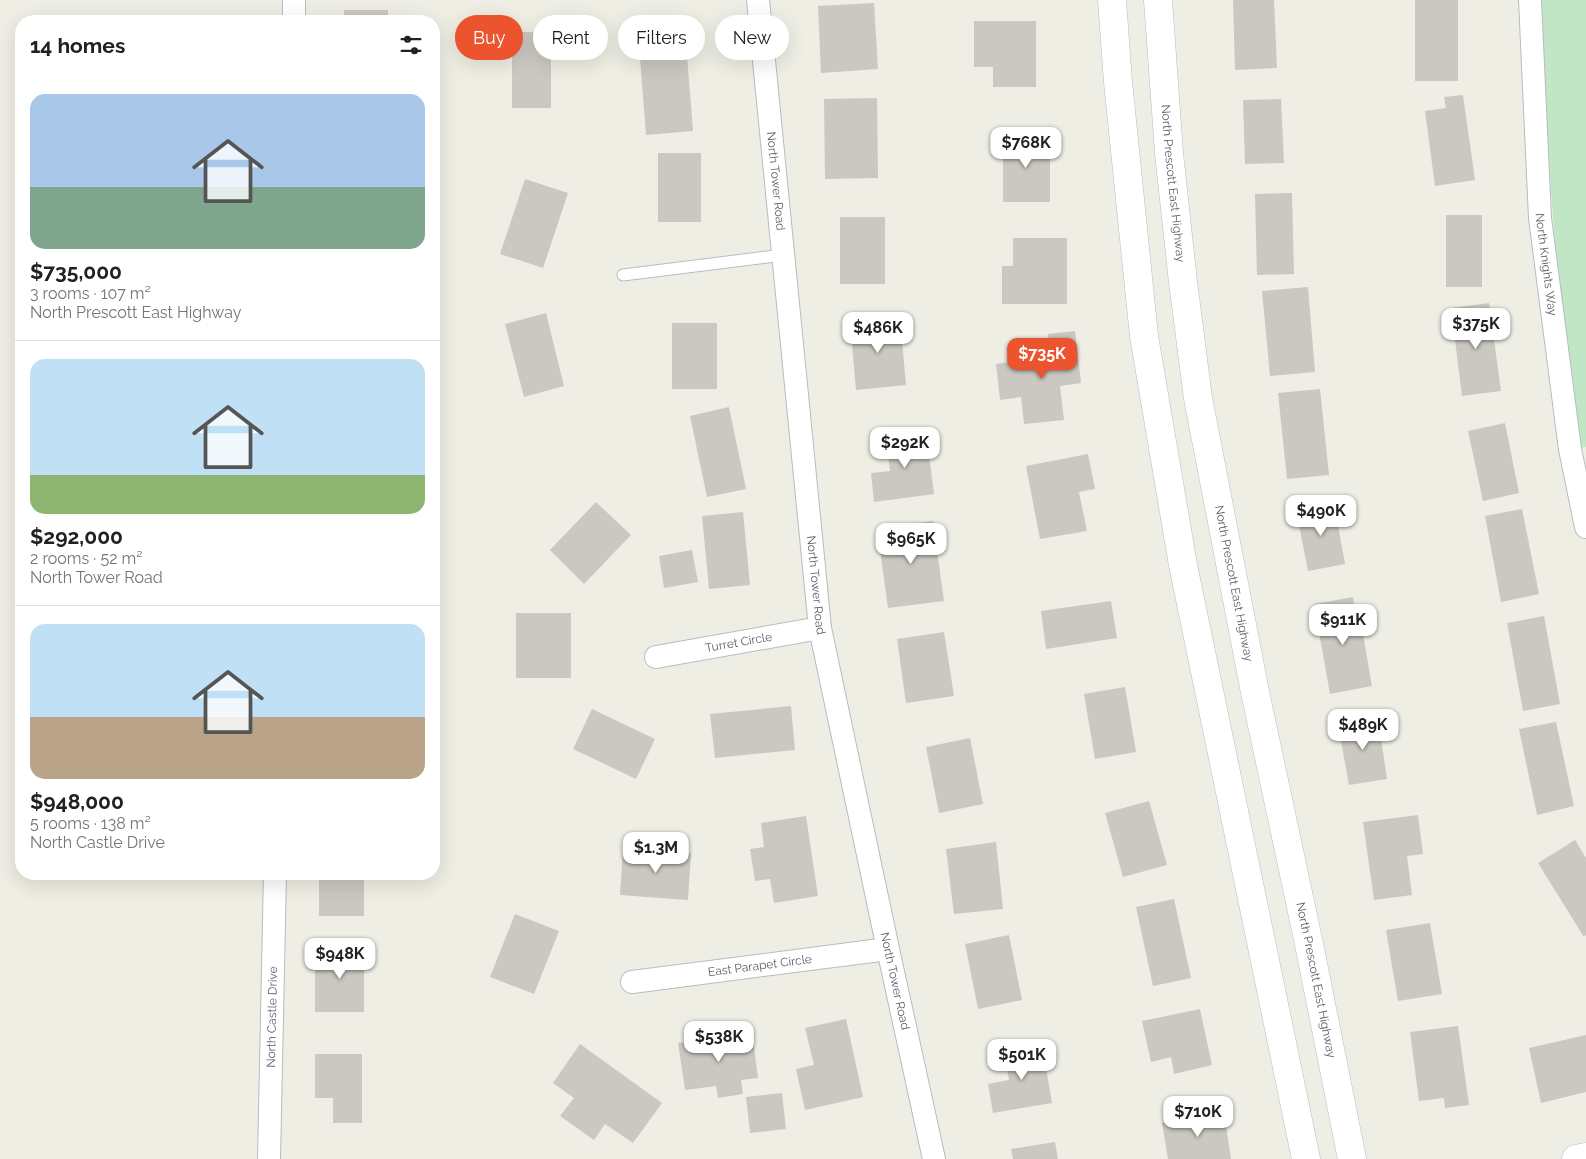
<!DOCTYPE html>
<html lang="en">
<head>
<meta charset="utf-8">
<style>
	body { margin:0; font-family:Raleway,sans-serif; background:#f6f6f6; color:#202124; height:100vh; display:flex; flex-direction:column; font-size:19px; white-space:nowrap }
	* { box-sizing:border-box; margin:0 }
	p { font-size:16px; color:#757577 }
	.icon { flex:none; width:28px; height:28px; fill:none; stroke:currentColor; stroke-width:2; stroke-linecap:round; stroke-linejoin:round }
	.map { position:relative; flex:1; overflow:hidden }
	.panel { position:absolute; left:15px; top:15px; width:425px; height:865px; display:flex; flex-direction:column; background:#fff; border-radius:20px; box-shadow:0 5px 20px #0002 }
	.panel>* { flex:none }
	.top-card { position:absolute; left:455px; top:15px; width:475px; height:45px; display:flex; gap:10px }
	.price { position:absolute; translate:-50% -42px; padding:0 11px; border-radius:10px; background:#fff; color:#222; font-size:16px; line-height:32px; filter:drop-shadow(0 1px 2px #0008) }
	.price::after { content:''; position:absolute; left:50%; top:30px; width:15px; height:11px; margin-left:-8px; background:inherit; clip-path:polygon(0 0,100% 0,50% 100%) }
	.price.active { background:#eb542e; color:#fff }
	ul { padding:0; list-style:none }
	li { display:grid; align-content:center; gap:10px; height:265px; padding:0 15px }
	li+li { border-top:1px solid #e0e0e0 }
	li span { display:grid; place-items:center; height:155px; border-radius:15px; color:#555 }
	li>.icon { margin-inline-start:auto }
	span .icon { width:90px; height:90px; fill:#fffc; stroke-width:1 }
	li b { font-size:21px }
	h2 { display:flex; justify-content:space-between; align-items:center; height:60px; padding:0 15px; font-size:21px }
	.pill { padding:0 18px; border-radius:22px; background:#fff; box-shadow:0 5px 20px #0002; font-size:18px; line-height:45px }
	.pill.active { background:#eb542e; color:#fff }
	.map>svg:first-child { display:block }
	.green { fill:#c0e6c5 }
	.building { fill:#cac8c1 }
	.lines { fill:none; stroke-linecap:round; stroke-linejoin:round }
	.lane-casing { stroke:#b9bbc0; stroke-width:13 }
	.street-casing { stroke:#b9bbc0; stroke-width:24 }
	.secondary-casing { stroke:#b9bcc2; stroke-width:29 }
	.lane { stroke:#fff; stroke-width:11 }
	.street { stroke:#fff; stroke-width:22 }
	.secondary { stroke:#fff; stroke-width:28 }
	.labels { text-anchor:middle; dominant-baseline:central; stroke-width:4.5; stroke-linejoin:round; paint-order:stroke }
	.street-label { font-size:12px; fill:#5c5f65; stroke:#fff }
</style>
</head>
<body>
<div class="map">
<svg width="1586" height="1159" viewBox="0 0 1586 1159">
	<rect width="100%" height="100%" fill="#efeee4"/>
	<polygon class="green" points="1537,0 1586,0 1586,447 1570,449"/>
	<g class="building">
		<polygon points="1233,0 1274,0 1277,68 1235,70"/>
		<rect x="1415" y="0" width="43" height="81"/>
		<polygon points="874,3 878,69 821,73 818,6"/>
		<rect x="344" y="10" width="44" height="11"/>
		<polygon points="974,21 1036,21 1036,87 993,87 993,67 974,67"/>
		<rect x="512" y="32" width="39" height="76"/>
		<polygon points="686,43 693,131 646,135 639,46"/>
		<polygon points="1463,95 1475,180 1435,186 1425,111 1446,108 1444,97"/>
		<polygon points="877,98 878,178 825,179 824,99"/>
		<polygon points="1281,99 1284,163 1245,164 1243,100"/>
		<rect x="1003" y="137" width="47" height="65"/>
		<rect x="658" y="153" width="43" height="69"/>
		<polygon points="525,179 568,193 543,268 500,254"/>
		<polygon points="1292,193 1294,274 1257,275 1255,194"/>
		<rect x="1446" y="215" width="36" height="72"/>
		<rect x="840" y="217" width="45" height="67"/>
		<polygon points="1013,238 1067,238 1067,304 1002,304 1002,266 1013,266"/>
		<polygon points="1308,287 1315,372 1270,376 1262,291"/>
		<polygon points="1489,303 1501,391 1462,396 1451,308"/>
		<polygon points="546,313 564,386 524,397 505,324"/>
		<polygon points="900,318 906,385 856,390 850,322"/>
		<rect x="672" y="323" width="45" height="66"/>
		<polygon points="1075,331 1081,383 1060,386 1064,420 1024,424 1021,397 1000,400 996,364 1051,357 1048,334"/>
		<polygon points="1320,389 1329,475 1287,479 1278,393"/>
		<polygon points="729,407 746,489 707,497 690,416"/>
		<polygon points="1505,423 1519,493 1483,501 1468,431"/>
		<polygon points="926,431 934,494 874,502 871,473 890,471 886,436"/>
		<polygon points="1088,454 1095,489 1079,492 1087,531 1040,539 1026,466"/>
		<polygon points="596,502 631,535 584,584 550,550"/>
		<polygon points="1334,503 1345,564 1308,571 1296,510"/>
		<polygon points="1522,509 1539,594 1501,602 1485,516"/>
		<polygon points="743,512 750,585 709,589 702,516"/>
		<polygon points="933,521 944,601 888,608 877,528"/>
		<polygon points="692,550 698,582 664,588 659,556"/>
		<polygon points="1353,597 1356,618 1360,617 1372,686 1330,694 1314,604"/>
		<polygon points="1111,601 1117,638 1046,649 1041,611"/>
		<rect x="516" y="613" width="55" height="65"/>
		<polygon points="1544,616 1560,704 1523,711 1507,623"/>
		<polygon points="944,632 954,696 906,703 897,639"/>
		<polygon points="1125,687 1136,752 1095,759 1084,694"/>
		<polygon points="791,706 795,750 715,758 710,714"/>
		<polygon points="592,709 655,739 636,779 573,749"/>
		<polygon points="1378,718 1387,779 1349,785 1338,724"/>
		<polygon points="1556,722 1574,806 1537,815 1519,729"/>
		<polygon points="970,738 983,804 939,813 926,747"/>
		<polygon points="1149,801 1167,865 1123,877 1105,813"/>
		<polygon points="1418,815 1423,854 1407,856 1412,895 1374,900 1363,822"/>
		<polygon points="806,816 818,896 774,903 770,879 755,881 750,849 764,847 761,823"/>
		<polygon points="1575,840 1586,858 1586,935 1584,937 1538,863"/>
		<polygon points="996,842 1003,909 954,914 946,849"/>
		<polygon points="623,849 691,853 688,900 620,895"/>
		<rect x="319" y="874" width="45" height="42"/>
		<polygon points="1174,899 1191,978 1153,986 1136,907"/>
		<polygon points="515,914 559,931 534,994 490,977"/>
		<polygon points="1430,923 1442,994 1398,1001 1386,930"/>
		<polygon points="1009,935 1022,1000 978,1009 965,944"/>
		<rect x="315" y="947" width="49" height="65"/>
		<polygon points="1200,1009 1212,1065 1174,1074 1171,1057 1151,1062 1142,1021"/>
		<polygon points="846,1019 863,1097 805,1110 796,1069 814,1065 805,1028"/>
		<polygon points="1458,1026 1469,1105 1445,1108 1444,1098 1419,1101 1410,1032"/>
		<polygon points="752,1032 758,1078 741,1080 743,1094 718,1098 716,1086 685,1090 678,1043"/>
		<polygon points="1586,1035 1586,1092 1541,1103 1529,1048"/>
		<polygon points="580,1044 662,1103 633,1143 605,1124 594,1140 560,1116 574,1098 553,1083"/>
		<polygon points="1042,1044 1052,1103 993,1113 988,1084 1009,1080 1003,1050"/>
		<polygon points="315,1054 362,1054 362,1123 333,1123 333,1098 315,1098"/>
		<polygon points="782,1093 786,1129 750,1133 746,1097"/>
		<polygon points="1224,1113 1231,1159 1168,1159 1162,1123"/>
		<polygon points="1055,1142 1058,1159 1013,1159 1011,1149"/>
	</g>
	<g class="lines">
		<defs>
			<polyline id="lane" points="623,275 783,255"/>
			<g id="street">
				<path id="s1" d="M758,0l62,628 68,321 46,210"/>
				<path id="s2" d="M1530,0l10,218 30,231 16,78"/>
				<polyline points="294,21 294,0"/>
				<path id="s3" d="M656,657l164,-29"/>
				<path id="s4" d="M632,982l256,-33"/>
				<path id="s5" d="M269,1159l6,-285"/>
			</g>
			<g id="secondary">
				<polyline points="1112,0 1118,82 1144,336 1183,565 1306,1159"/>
				<path id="s6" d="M1158,0l11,153 14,129 15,116 57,294 54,252 43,215"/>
				<polyline points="1576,1159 1586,1157"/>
			</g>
		</defs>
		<use href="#lane" class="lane-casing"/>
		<use href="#street" class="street-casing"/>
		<use href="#secondary" class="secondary-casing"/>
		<use href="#lane" class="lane"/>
		<use href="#street" class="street"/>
		<use href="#secondary" class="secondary"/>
	</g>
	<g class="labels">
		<g class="street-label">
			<text stroke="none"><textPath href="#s1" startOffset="182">North Tower Road</textPath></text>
			<text stroke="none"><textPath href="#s6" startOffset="184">North Prescott East Highway</textPath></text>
			<text stroke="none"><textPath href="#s2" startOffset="265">North Knights Way</textPath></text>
			<text stroke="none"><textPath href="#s6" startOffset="589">North Prescott East Highway</textPath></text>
			<text stroke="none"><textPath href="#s1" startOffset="588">North Tower Road</textPath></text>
			<text stroke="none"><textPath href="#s3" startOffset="84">Turret Circle</textPath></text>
			<text stroke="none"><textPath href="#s4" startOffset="129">East Parapet Circle</textPath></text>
			<text stroke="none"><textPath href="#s6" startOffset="994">North Prescott East Highway</textPath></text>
			<text stroke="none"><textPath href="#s1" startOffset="992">North Tower Road</textPath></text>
			<text stroke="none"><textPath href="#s5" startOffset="142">North Castle Drive</textPath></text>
		</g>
	</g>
</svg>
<b class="price" style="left:1026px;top:169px">$768K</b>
<b class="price" style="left:1476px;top:350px">$375K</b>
<b class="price" style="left:878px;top:354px">$486K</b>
<b class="price active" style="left:1042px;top:380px">$735K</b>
<b class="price" style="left:905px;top:469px">$292K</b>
<b class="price" style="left:1321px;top:537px">$490K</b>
<b class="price" style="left:911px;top:565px">$965K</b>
<b class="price" style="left:1343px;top:646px">$911K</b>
<b class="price" style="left:1363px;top:751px">$489K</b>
<b class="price" style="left:656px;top:874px">$1.3M</b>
<b class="price" style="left:340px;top:980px">$948K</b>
<b class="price" style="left:719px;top:1063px">$538K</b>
<b class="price" style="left:1022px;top:1081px">$501K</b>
<b class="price" style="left:1198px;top:1138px">$710K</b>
<div class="top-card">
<a class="pill active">Buy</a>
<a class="pill">Rent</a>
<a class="pill">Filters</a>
<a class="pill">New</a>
</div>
<section class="panel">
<h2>14 homes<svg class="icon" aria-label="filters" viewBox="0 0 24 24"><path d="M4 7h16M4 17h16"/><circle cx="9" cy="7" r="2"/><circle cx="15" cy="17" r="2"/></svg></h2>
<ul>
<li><span style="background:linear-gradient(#a9c7e8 60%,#7fa58c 0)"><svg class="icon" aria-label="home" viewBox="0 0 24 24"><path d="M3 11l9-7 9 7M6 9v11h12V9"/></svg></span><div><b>$735,000</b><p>3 rooms · 107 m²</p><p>North Prescott East Highway</p></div></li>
<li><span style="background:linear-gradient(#bfe0f5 75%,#8fb573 0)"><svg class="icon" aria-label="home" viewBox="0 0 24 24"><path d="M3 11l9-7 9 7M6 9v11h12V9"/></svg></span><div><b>$292,000</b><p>2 rooms · 52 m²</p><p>North Tower Road</p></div></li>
<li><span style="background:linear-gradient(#bfe0f5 60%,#b9a48a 0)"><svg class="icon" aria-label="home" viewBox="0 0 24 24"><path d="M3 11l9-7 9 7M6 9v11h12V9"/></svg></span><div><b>$948,000</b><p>5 rooms · 138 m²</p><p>North Castle Drive</p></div></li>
</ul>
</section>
</div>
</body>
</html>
